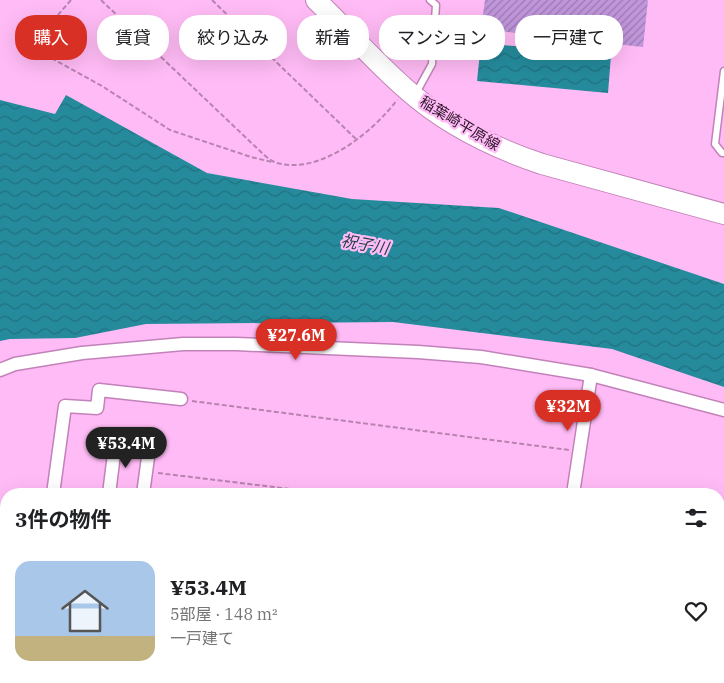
<!DOCTYPE html>
<html lang="ja">
<head>
<meta charset="utf-8">
<style>
	body { margin:0; font-family:"IBM Plex Serif","Noto Sans JP",serif; background:#f6f6f6; color:#202124; height:100vh; display:flex; flex-direction:column; font-size:19px; white-space:nowrap }
	* { box-sizing:border-box; margin:0 }
	p { font-size:16px; color:#757577 }
	.icon { flex:none; width:28px; height:28px; fill:none; stroke:currentColor; stroke-width:2; stroke-linecap:round; stroke-linejoin:round }
	.map { position:relative; flex:1; overflow:hidden }
	.side { position:absolute; left:0px; top:488px; width:725px; height:196px; display:flex; flex-direction:column; background:#fff; border-radius:20px 20px 0 0; box-shadow:0 5px 20px #0002 }
	.side>* { flex:none }
	.hud { position:absolute; left:15px; top:15px; width:695px; height:45px; display:flex; gap:10px }
	.price { position:absolute; translate:-50% -42px; padding:0 11px; border-radius:18px; background:#d93025; color:#fff; font-size:16px; line-height:32px; filter:drop-shadow(0 1px 2px #0008) }
	.price::after { content:''; position:absolute; left:50%; top:30px; width:15px; height:11px; margin-left:-8px; background:inherit; clip-path:polygon(0 0,100% 0,50% 100%) }
	.price.current { background:#222; color:#fff }
	ul { padding:0; list-style:none }
	li { display:flex; align-items:center; gap:15px; height:125px; padding:0 15px }
	li+li { border-top:1px solid #e0e0e0 }
	li span { display:grid; place-items:center; flex:none; width:140px; height:100px; border-radius:15px; color:#555 }
	li>.icon { margin-inline-start:auto }
	span .icon { width:60px; height:60px; fill:#fffc; stroke-width:1 }
	li b { font-size:21px }
	h2 { display:flex; justify-content:space-between; align-items:center; height:60px; padding:0 15px; font-size:21px }
	.chip { padding:0 18px; border-radius:20px; background:#fff; box-shadow:0 5px 20px #0002; font-size:18px; line-height:45px }
	.chip.current { background:#d93025; color:#fff }
	.map>svg:first-child { display:block }
	.water { fill:url(#water-waves) }
	.lines { fill:none; stroke-linecap:round; stroke-linejoin:round }
	.stream { stroke:#258b9c; stroke-width:3 }
	.building { fill:url(#building-hatch) }
	.lane-casing { stroke:#c282b9; stroke-width:9 }
	.street-casing { stroke:#c282b9; stroke-width:15 }
	.secondary-casing { stroke:#c282b9; stroke-width:20 }
	.primary-casing { stroke:#c282b9; stroke-width:22 }
	.path { stroke:#b883b1; stroke-width:2; stroke-dasharray:5 2.5; stroke-linecap:butt }
	.lane { stroke:#fff; stroke-width:6 }
	.street { stroke:#fff; stroke-width:12 }
	.secondary { stroke:#fff; stroke-width:18 }
	.primary { stroke:#fff; stroke-width:20 }
	.labels { text-anchor:middle; dominant-baseline:central; stroke-width:4.5; stroke-linejoin:round; paint-order:stroke }
	.street-label { font-size:15px; fill:#30172d; stroke:#ffbbf5 }
	.water-label { font-size:16px; font-style:italic; fill:#1e3c41; stroke:#ffbbf5 }
</style>
</head>
<body>
<div class="map">
<svg width="724" height="683" viewBox="0 0 724 683">
	<defs>
		<pattern id="water-waves" width="16" height="10" patternUnits="userSpaceOnUse" patternTransform="scale(1.25)"><rect width="16" height="10" fill="#258b9c"/><path d="M0 5q4-4 8 0t8 0" fill="none" stroke="#207180"/></pattern>
		<pattern id="building-hatch" width="6" height="6" patternUnits="userSpaceOnUse" patternTransform="scale(1.25)"><rect width="6" height="6" fill="#c197dc"/><path d="M-1 1l2-2M0 6l6-6M5 7l2-2" fill="none" stroke="#9d7ab3"/></pattern>
	</defs>
	<rect width="100%" height="100%" fill="#ffbbf5"/>
	<g class="water">
		<polygon points="481,43 611,55 608,93 477,81"/>
		<polygon points="66,95 207,173 352,199 499,208 724,284 724,387 612,349 393,322 146,324 75,338 10,339 0,341 0,100 55,114"/>
		<polygon points="0,554 6,572 6,678 13,678 13,683 0,683"/>
	</g>
	<g class="lines">
		<g class="stream">
			<polyline points="526,678 546,680"/>
			<polyline points="552,680 576,683"/>
		</g>
	</g>
	<polygon class="building" points="485,0 648,0 643,47 481,29"/>
	<g class="lines">
		<defs>
			<g id="lane">
				<polyline points="724,71 715,144 722,153 724,153"/>
				<polyline points="415,95 432,64 436,5 430,0"/>
			</g>
			<g id="street">
				<polyline points="0,370 15,364 82,353 183,344 236,344 418,352 481,357 591,375 724,410"/>
				<polyline points="53,494 65,406 97,408 99,390 181,399"/>
				<polyline points="109,494 115,446 149,450 143,494"/>
				<polyline points="573,494 591,375"/>
				<polyline points="0,531 6,532"/>
				<polyline points="0,543 6,559"/>
				<polyline points="719,614 724,615"/>
				<polyline points="434,678 478,683"/>
				<polyline points="30,683 31,678"/>
				<polyline points="549,683 550,678"/>
			</g>
			<g id="secondary">
				<polyline points="0,627 6,635"/>
				<polyline points="43,678 48,683"/>
			</g>
			<path id="primary" d="M316,0c30,29 58,61 90,89 38,34 88,59 136,75l182,50"/>
		</defs>
		<use href="#lane" class="lane-casing"/>
		<use href="#street" class="street-casing"/>
		<use href="#secondary" class="secondary-casing"/>
		<use href="#primary" class="primary-casing"/>
		<g class="path">
			<polyline points="71,0 43,32 33,48 102,86 170,130 251,157 272,162"/>
			<path d="M101,0l160,152c4,4 10,9 16,11 43,12 95,-30 120,-63"/>
			<polyline points="212,0 356,139"/>
			<polyline points="192,401 569,450"/>
			<polyline points="158,473 332,494"/>
			<polyline points="719,540 724,541"/>
		</g>
		<use href="#lane" class="lane"/>
		<use href="#street" class="street"/>
		<use href="#secondary" class="secondary"/>
		<use href="#primary" class="primary"/>
	</g>
	<g class="labels">
		<g class="street-label">
			<text transform="translate(460 123) rotate(31)">稲葉崎平原線</text>
		</g>
		<g class="water-label">
			<text transform="translate(365 244) rotate(10)">祝子川</text>
		</g>
	</g>
</svg>
<b class="price" style="left:296px;top:361px">¥27.6M</b>
<b class="price" style="left:568px;top:432px">¥32M</b>
<b class="price current" style="left:126px;top:469px">¥53.4M</b>
<div class="hud">
<a class="chip current">購入</a>
<a class="chip">賃貸</a>
<a class="chip">絞り込み</a>
<a class="chip">新着</a>
<a class="chip">マンション</a>
<a class="chip">一戸建て</a>
</div>
<section class="side">
<h2>3件の物件<svg class="icon" aria-label="filters" viewBox="0 0 24 24"><path d="M4 7h16M4 17h16"/><circle cx="9" cy="7" r="2"/><circle cx="15" cy="17" r="2"/></svg></h2>
<ul>
<li><span style="background:linear-gradient(#a9c7e8 75%,#c2b280 0)"><svg class="icon" aria-label="home" viewBox="0 0 24 24"><path d="M3 11l9-7 9 7M6 9v11h12V9"/></svg></span><div><b>¥53.4M</b><p>5部屋 · 148 m²</p><p>一戸建て</p></div><svg class="icon" aria-label="heart" viewBox="0 0 24 24"><path d="M12 20l-8-8c-3-5 5-10 8-4 3-6 11-1 8 4z"/></svg></li>
</ul>
</section>
</div>
</body>
</html>
